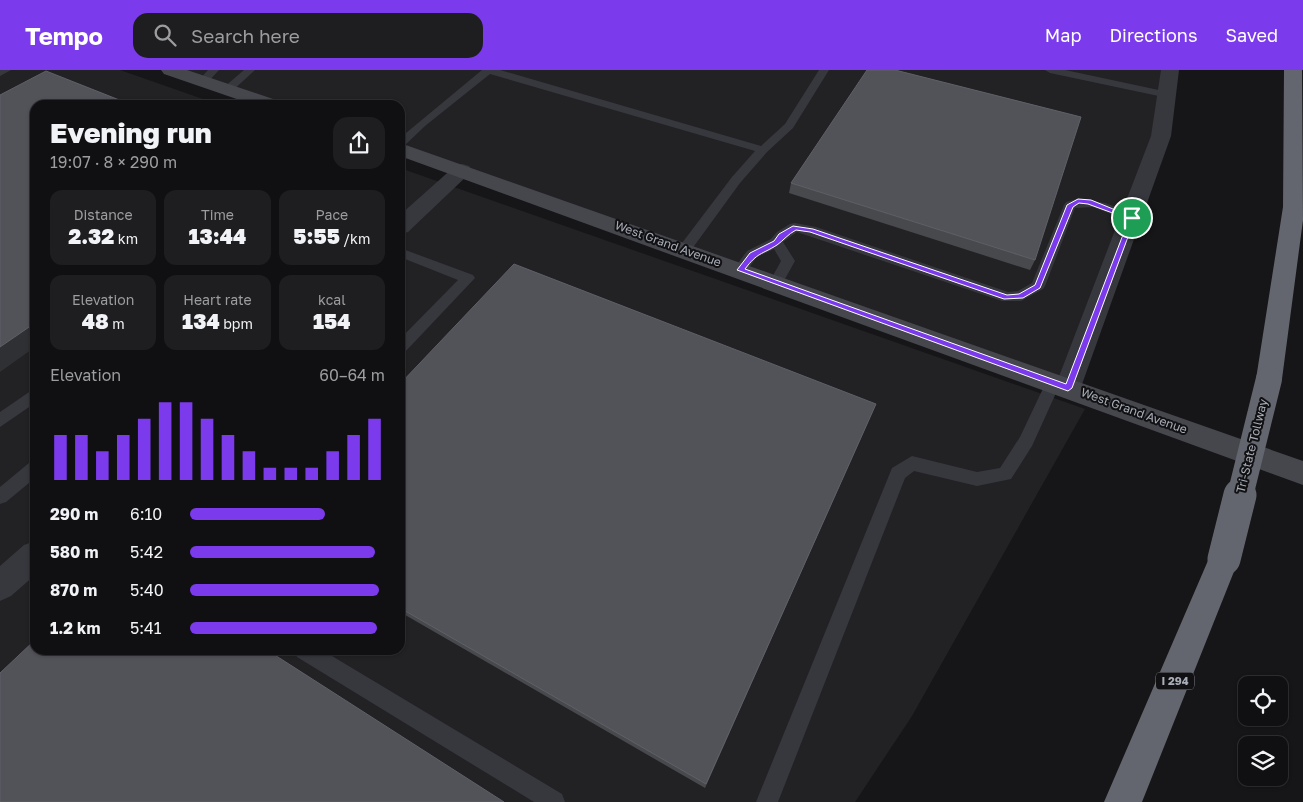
<!DOCTYPE html>
<html lang="en">
<head>
<meta charset="utf-8">
<style>
  body { margin:0; font-family:"Golos Text",sans-serif; background:#1e1e20; color:#f1f3f6; height:100vh; display:flex; flex-direction:column; font-size:19px; white-space:nowrap }
  * { box-sizing:border-box; margin:0 }
  p { font-size:16px; color:#9c9d9f }
  .icon { flex:none; width:28px; height:28px; fill:none; stroke:currentColor; stroke-width:2; stroke-linecap:round; stroke-linejoin:round }
  .map { position:relative; flex:1; overflow:hidden }
  .panel { position:absolute; left:30px; top:30px; width:375px; height:555px; display:flex; flex-direction:column; background:#101012; border-radius:15px; box-shadow:0 1px 4px #0004,0 0 0 1px #303032 }
  .panel>* { flex:none }
  .fabs { position:absolute; left:1238px; top:606px; display:grid; gap:10px }
  .fabs a { display:grid; place-items:center; width:50px; height:50px; border-radius:10px; background:#101012; box-shadow:0 1px 4px #0004,0 0 0 1px #303032; font-size:25px }
  .pin { position:absolute; display:grid; place-items:center; width:42px; height:42px; color:#fff; margin:-21px; border:2px solid #fff; border-radius:50%; box-shadow:0 1px 5px #0007 }
  .round { display:grid; place-items:center; flex:none; width:52px; height:52px; border-radius:15px; background:#1e1e20 }
  .head { display:flex; align-items:center; justify-content:space-between; height:85px; padding:0 20px }
  h1 { font-size:28px; font-weight:800; line-height:38px }
  .stats { display:grid; grid-template-columns:repeat(3,1fr); gap:8px; height:85px; padding:5px 20px }
  .stats div { display:grid; align-content:center; border-radius:12px; background:#1e1e20; text-align:center }
  .stats b { font-size:21px; font-weight:800 }
  .stats small { font-size:14px; font-weight:400 }
  .stats p { font-size:14px }
  .chart { height:140px; padding:10px 20px }
  .chart p { display:flex; justify-content:space-between }
  .chart svg { width:100%; height:90px; margin-top:5px; stroke:#7c3aed; stroke-width:6 }
  ul { padding:0 20px; list-style:none; font-size:16px }
  li { display:grid; grid-template-columns:80px 60px 1fr; align-items:center; height:38px }
  li i { height:12px; border-radius:6px; background:#7c3aed }
  header { display:flex; align-items:center; gap:30px; box-sizing:border-box; height:70px; padding:0 25px; background:#7c3aed; color:#fff }
  header strong { font-size:24px }
  nav { display:flex; gap:28px; margin-inline-start:auto; font-size:18px }
  .search { width:350px; height:45px; background:#1e1e20; display:flex; align-items:center; gap:12px; box-sizing:border-box; padding:0 18px; border-radius:15px; color:#9c9d9f; font-size:19px }
  .map>svg:first-child { display:block }
  .built { fill:#222225 }
  .lines { fill:none; stroke-linecap:round; stroke-linejoin:round }
  .service { fill:#37383d; fill-rule:evenodd }
  .minor { fill:#37383d; fill-rule:evenodd }
  .tertiary { fill:#37383d; fill-rule:evenodd }
  .secondary { fill:#45474d; fill-rule:evenodd }
  .motorway { fill:#63666e; fill-rule:evenodd }
  .motorway-bridge-far1 { stroke:#63666e; stroke-width:26 }
  .motorway-bridge { stroke:#63666e; stroke-width:33 }
  .wall { fill:#47494d }
  .shaded-wall { fill:#2f3033 }
  .building { fill:#525359; stroke:#5f6168 }
  .route { fill:#7c3aed; stroke:#fff; fill-rule:evenodd }
  .labels { text-anchor:middle; stroke-width:4; stroke-linejoin:round; paint-order:stroke }
  .shield { fill:#111113; stroke:#7b7e86; stroke-width:1 }
  .shield-label { font-size:11px; font-weight:bold; fill:#a8adb8 }
  .street-label { font-size:12px; fill:#a8adb8; stroke:#111113 }
</style>
</head>
<body>
<header>
<strong>Tempo</strong>
<div class="search"><svg class="icon" aria-label="search" viewBox="0 0 24 24"><circle cx="10" cy="10" r="6"/><path d="M15 15l6 6"/></svg>Search here</div>
<nav><a>Map</a><a>Directions</a><a>Saved</a></nav>
</header>
<div class="map">
<svg width="1303" height="732" viewBox="0 0 1303 732">
  <rect width="100%" height="100%" fill="#161618"/>
  <path class="built" d="M 0,0 L 120,0 L 220,35 L 35,35 L 35,580 L 400,580 L 400,98 L 1085,339 L 912,646 L 855,732 L 0,732 Z
    M 173,0 L 1170,0 L 1161,66 L 1068,317 L 400,81 L 400,35 L 271,35 Z"/>
  <g class="lines">
    <path class="service" d="M 0,0 L 11,0 L 0,6 Z
      M 208,0 L 219,0 L 207,13 L 199,13 L 198,11 Z
      M 244,0 L 255,0 L 231,22 L 223,22 L 223,18 Z
      M 482,0 L 500,0 L 761,76 L 785,54 L 819,0 L 829,0 L 793,58 L 767,82 L 740,113 L 689,183 L 679,183 L 677,180 L 679,177 L 732,107 L 755,81 L 490,4 L 425,56 L 404,76 L 400,77 L 400,68 Z
      M 1045,0 L 1065,0 L 1168,22 L 1173,25 L 1168,28 L 1050,3 Z
      M 1077,129 L 1105,133 L 1137,145 L 1138,148 L 1132,152 L 1093,137 L 1075,138 L 1045,216 L 1043,219 L 1021,231 L 1002,231 L 797,162 L 783,172 L 795,191 L 781,216 L 771,216 L 769,213 L 781,191 L 774,179 L 757,187 L 745,203 L 735,203 L 733,200 L 747,181 L 771,169 L 777,162 L 790,154 L 795,153 L 816,157 L 1008,222 L 1018,221 L 1032,213 L 1064,135 L 1066,132 Z
      M 400,178 L 473,205 L 475,208 L 405,282 L 400,284 L 400,269 L 458,210 L 400,187 Z
      M 1053,306 L 1058,308 L 1061,312 L 1032,376 L 1011,409 L 977,416 L 914,401 L 905,408 L 778,732 L 756,732 L 892,398 L 912,386 L 977,402 L 1000,398 L 1020,367 L 1048,308 Z
      M 35,318 L 35,333 L 0,357 L 0,342 Z
      M 35,391 L 35,408 L 6,432 L 0,434 L 0,417 L 29,393 Z
      M 294,580 L 322,580 L 562,724 L 565,732 L 534,732 L 297,587 Z"/>
    <path class="minor" d="M 462,94 L 469,96 L 472,100 L 469,104 L 408,162 L 400,164 L 400,145 L 455,96 Z
      M 35,471 L 35,505 L 11,526 L 0,531 L 0,496 L 24,475 Z"/>
    <path class="tertiary" d="M 1161,0 L 1179,0 L 1171,66 L 1081,317 L 1077,324 L 1068,327 L 1059,324 L 1055,317 L 1151,66 Z"/>
    <path class="secondary" d="M 161,0 L 187,0 L 279,31 L 281,35 L 254,35 L 164,4 Z
      M 400,73 L 1303,391 L 1303,415 L 400,86 Z"/>
    <path class="motorway" d="M 1284,0 L 1302,0 L 1303,150 L 1282,309 L 1278,316 L 1269,319 L 1260,316 L 1256,309 L 1283,137 Z
      M 1224,475 L 1235,479 L 1239,489 L 1142,732 L 1104,732 L 1213,479 Z"/>
    <path class="motorway-bridge-far1" d="M 1240,426 L 1269,309"/>
    <path class="motorway-bridge" d="M 1224,489 L 1240,425"/>
  </g>
  <path class="wall" d="M 791,113 L 1035,190 L 1030,200 L 789,123 Z
    M 400,314 L 876,334 L 705,718 L 400,542 Z"/>
  <path class="shaded-wall" d="M 35,253 L 35,277 L 0,302 L 0,277 Z"/>
  <path class="building" d="M 867,0 L 895,0 L 1081,47 L 1035,190 L 791,113 Z
    M 46,1 L 132,35 L 35,35 L 35,253 L 0,277 L 0,25 Z
    M 514,194 L 876,334 L 706,714 L 400,538 L 400,314 Z
    M 35,570 L 35,580 L 267,580 L 504,732 L 0,732 L 0,603 Z"/>
  <path class="route" d="M 1078,129 L 1091,130 L 1135,148 L 1072,318 L 1068,321 L 737,200 L 750,183 L 774,171 L 779,164 L 793,156 L 813,159 L 1007,225 L 1019,224 L 1035,215 L 1067,135 ZM 1079,133 L 1088,134 L 1129,149 L 1066,314 L 745,199 C 758,182 761,185 777,175 C 784,170 788,164 796,160 L 810,162 L 1004,229 L 1023,228 L 1040,218 L 1073,137 Z"/>
  <g class="labels">
    <rect class="shield" x="1156" y="602.5" width="38" height="17" rx="4"/>
    <g class="shield-label">
      <text x="1175" y="615">I 294</text>
    </g>
    <g class="street-label">
      <text transform="translate(668 174) rotate(20)" y="4">West Grand Avenue</text>
      <text transform="translate(1134 341) rotate(20)" y="4">West Grand Avenue</text>
      <text transform="translate(1252 376) rotate(-76)" y="4">Tri-State Tollway</text>
    </g>
  </g>
</svg>
<div class="fabs">
<a><svg class="icon" aria-label="locate" viewBox="0 0 24 24"><circle cx="12" cy="12" r="6"/><path d="M12 2v4M12 18v4M2 12h4M18 12h4"/></svg></a>
<a><svg class="icon" aria-label="layers" viewBox="0 0 24 24"><path d="M12 4l9 5-9 5-9-5zM3 14l9 5 9-5"/></svg></a>
</div>
<div class="pin" style="left:1132px;top:148px;background:#1e9e55"><svg class="icon" aria-label="arrive" viewBox="0 0 24 24"><path d="M6 21V4h12l-3 4 3 4H6"/></svg></div>
<section class="panel">
<div class="head"><div><h1>Evening run</h1><p>19:07 · 8 × 290 m</p></div><a class="round"><svg class="icon" aria-label="share" viewBox="0 0 24 24"><path d="M12 15V3M7 8l5-5 5 5M5 13v7h14v-7"/></svg></a></div>
<div class="stats">
<div><p>Distance</p><b>2.32<small> km</small></b></div>
<div><p>Time</p><b>13:44</b></div>
<div><p>Pace</p><b>5:55<small> /km</small></b></div>
</div>
<div class="stats">
<div><p>Elevation</p><b>48<small> m</small></b></div>
<div><p>Heart rate</p><b>134<small> bpm</small></b></div>
<div><p>kcal</p><b>154</b></div>
</div>
<div class="chart"><p><span>Elevation</span>60–64 m</p>
<svg viewBox="0 0 160 44" preserveAspectRatio="none"><path d="M5 44V22M15 44V22M25 44V30M35 44V22M45 44V14M55 44V6M65 44V6M75 44V14M85 44V22M95 44V30M105 44V38M115 44V38M125 44V38M135 44V30M145 44V22M155 44V14"/></svg>
</div>
<ul>
<li><b>290 m</b>6:10<i style="width:69%"></i></li>
<li><b>580 m</b>5:42<i style="width:95%"></i></li>
<li><b>870 m</b>5:40<i style="width:97%"></i></li>
<li><b>1.2 km</b>5:41<i style="width:96%"></i></li>
</ul>
</section>
</div>
</body>
</html>
